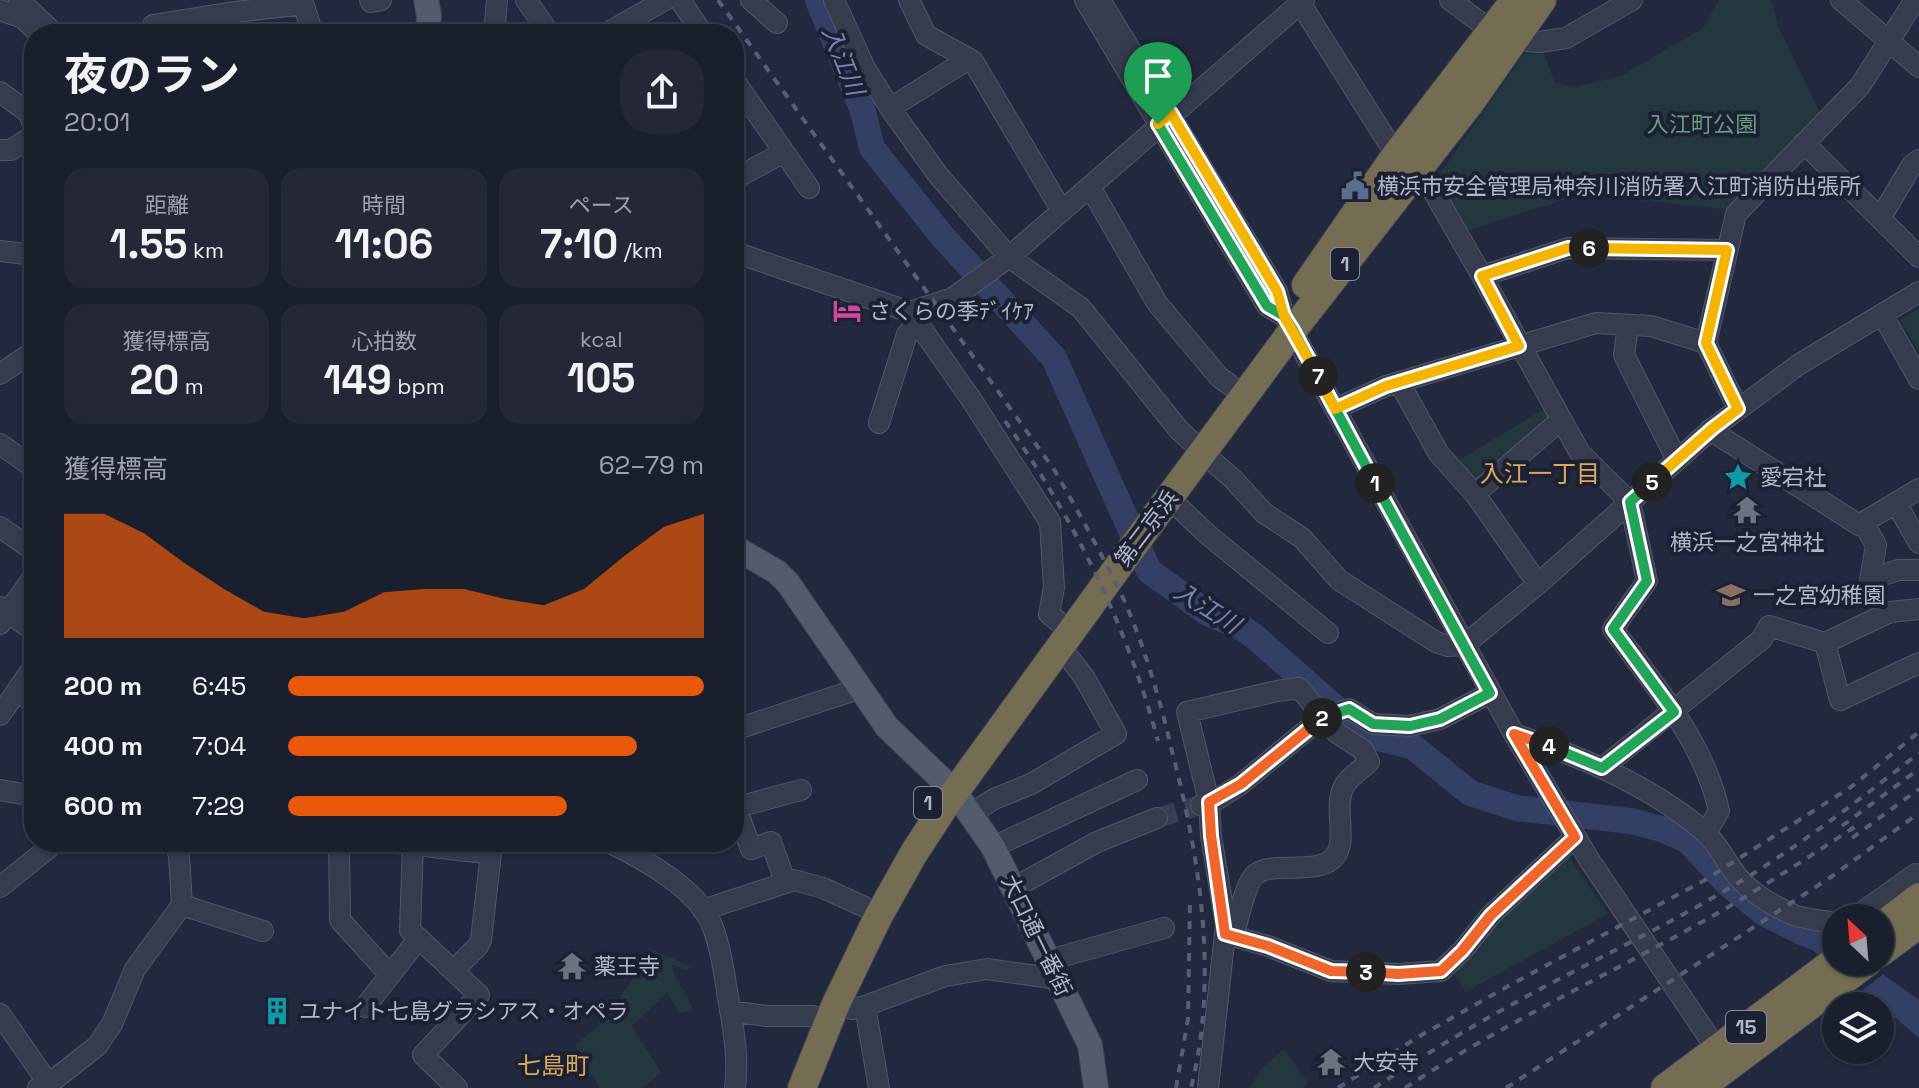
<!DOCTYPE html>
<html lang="ja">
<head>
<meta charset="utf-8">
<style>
  body { margin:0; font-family:"Space Grotesk","Noto Sans JP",sans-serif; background:#232736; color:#f1f3f6; height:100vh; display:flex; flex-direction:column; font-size:30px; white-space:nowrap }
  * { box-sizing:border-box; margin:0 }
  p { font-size:26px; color:#9fa2aa }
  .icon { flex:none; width:44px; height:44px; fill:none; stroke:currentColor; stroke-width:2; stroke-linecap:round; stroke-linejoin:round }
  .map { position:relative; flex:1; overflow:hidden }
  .details { position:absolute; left:24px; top:24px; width:720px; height:828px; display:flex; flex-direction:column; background:#1a1f2e; border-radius:32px; box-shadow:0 2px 6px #0004,0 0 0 2px #383d4a }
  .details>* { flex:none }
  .needle { width:52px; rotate:334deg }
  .controls { position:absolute; left:1822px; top:904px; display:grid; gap:16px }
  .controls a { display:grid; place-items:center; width:72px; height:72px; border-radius:50%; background:#1a1f2e; box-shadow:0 2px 6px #0004,0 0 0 2px #383d4a; font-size:40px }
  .pin { position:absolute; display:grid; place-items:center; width:68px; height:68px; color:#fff; margin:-82px -34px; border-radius:50% 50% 50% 0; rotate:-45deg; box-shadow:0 0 8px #0007 }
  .pin .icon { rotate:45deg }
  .km { position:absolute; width:40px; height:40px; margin:-20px; border-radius:50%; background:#222; color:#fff; font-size:22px; line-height:40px; text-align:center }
  .round { display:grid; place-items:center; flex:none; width:84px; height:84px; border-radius:32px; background:#232736 }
  .overview { display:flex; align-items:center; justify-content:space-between; height:136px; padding:0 40px }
  h1 { font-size:44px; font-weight:700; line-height:60px }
  .figures { display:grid; grid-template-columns:repeat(3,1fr); gap:12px; height:136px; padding:8px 40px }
  .figures div { display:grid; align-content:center; border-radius:20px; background:#232736; text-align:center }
  .figures b { font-size:40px; font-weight:700 }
  .figures small { font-size:22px; font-weight:400 }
  .figures p { font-size:22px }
  .chart { height:224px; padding:16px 40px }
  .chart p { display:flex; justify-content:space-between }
  .chart svg { width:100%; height:144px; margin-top:8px; fill:#ea580c; opacity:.7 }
  ul { padding:0 40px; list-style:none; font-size:26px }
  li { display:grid; grid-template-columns:128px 96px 1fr; align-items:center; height:60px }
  li i { height:20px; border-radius:10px; background:#ea580c }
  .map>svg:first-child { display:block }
  .green { fill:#24373f }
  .water { fill:#333f64 }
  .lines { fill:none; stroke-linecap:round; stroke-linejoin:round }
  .river { stroke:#333f64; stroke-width:26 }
  .minor-tunnel { stroke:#383e53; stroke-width:20; stroke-dasharray:20 10; stroke-linecap:butt }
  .minor-casing { stroke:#515769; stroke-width:22 }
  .major-casing { stroke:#3f4557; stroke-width:26 }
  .highway-casing { stroke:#3e4456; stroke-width:30 }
  .minor { stroke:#363c4e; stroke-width:20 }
  .major { stroke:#545b6e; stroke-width:24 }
  .highway { stroke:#756d53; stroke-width:28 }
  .rail { stroke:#585f75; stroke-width:4; stroke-dasharray:8 8; stroke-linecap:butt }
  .split-1-casing { stroke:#fff; stroke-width:16 }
  .split-2-casing { stroke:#fff; stroke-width:16 }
  .split-3-casing { stroke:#fff; stroke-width:16 }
  .split-4-casing { stroke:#fff; stroke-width:16 }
  .split-5-casing { stroke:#fff; stroke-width:16 }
  .split-6-casing { stroke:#fff; stroke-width:16 }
  .split-7-casing { stroke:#fff; stroke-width:16 }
  .split-8-casing { stroke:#fff; stroke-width:16 }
  .split-1 { stroke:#22a559; stroke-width:10 }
  .split-2 { stroke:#22a559; stroke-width:10 }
  .split-3 { stroke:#f0652b; stroke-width:10 }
  .split-4 { stroke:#f0652b; stroke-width:10 }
  .split-5 { stroke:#22a559; stroke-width:10 }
  .split-6 { stroke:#f5b400; stroke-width:10 }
  .split-7 { stroke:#f5b400; stroke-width:10 }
  .split-8 { stroke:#f5b400; stroke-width:10 }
  .labels { text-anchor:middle; stroke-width:8; stroke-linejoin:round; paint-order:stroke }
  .shield { fill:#1b2133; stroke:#858a9c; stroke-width:2 }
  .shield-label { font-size:20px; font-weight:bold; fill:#b2b7c9 }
  .park-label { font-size:22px; fill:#689c7d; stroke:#1b2133 }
  .poi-label { font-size:22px; fill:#b2b7c9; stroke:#1b2133; text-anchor:start }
  .street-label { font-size:22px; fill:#b2b7c9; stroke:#1b2133 }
  .water-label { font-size:24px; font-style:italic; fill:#7887b2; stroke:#1b2133 }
  .neighbourhood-label { font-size:24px; fill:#daa95c; stroke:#1b2133 }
</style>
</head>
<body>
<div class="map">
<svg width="1919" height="1088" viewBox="0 0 1919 1088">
  <rect width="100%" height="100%" fill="#22293e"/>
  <path class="green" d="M 1719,0 L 1772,0 L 1778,26 L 1821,115 L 1732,210 L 1582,194 L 1466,231 L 1437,178 L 1523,55 L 1543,51 L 1555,83 L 1574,87 L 1621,76 L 1703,28 Z
    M 1919,308 L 1919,352 L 1900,320 Z
    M 1546,408 L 1552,416 L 1476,488 L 1454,463 Z
    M 1566,852 L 1608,914 L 1465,992 L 1451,968 Z
    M 653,950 L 690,966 L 687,970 L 673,965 C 672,983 691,993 692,1011 L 680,1013 L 667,993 L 632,1026 L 661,1072 L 643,1088 L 599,1088 L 593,1076 L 590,1076 L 575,1045 L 604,1021 Z
    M 1284,1049 L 1308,1083 L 1303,1088 L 1249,1088 L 1262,1068 Z"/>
  <path class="water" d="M 1883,974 L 1919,1000 L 1919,1038 L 1863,990 Z"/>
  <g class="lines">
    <path class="river" d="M 818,0 L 862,108 L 872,148 L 943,237 L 1054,358 L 1149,571 L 1209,614 L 1239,626 L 1255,637 L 1366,735 L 1412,746 L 1470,793 L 1516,808 L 1631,821 L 1662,829 L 1688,841 L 1728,884 L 1764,913 L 1804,933 L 1818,938 L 1836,952"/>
    <path class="minor-tunnel" d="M 1157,818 L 1201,805"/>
    <defs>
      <path id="minor" d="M 19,0 L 55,34
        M 302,0 L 313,34
        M 370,0 L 371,2 L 381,0
        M 526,0 L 550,34
        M 680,0 L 703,34
        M 751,0 L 777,23
        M 834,0 L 865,68 L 890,108 L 938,175 L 1009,257 L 1081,308 L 1179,430 L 1190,440
        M 909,0 L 926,35 L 973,61 L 1062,211
        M 1085,0 L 1267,306 L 1284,316
        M 1100,0 L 1277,291 L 1284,316 L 1514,734 L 1590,861 L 1724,1060
        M 1450,0 L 1493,32
        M 1841,0 L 1919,67
        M 1300,3 L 1396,155
        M 0,10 L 23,18 L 33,28
        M 153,25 L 227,13 L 303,4
        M 494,34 L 497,0
        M 605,34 L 665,0
        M 1514,40 L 1539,42 L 1566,38 L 1632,0
        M 734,80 L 809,188
        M 0,92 L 29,113 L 34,128
        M 890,108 L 969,59
        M 1804,143 L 1919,257
        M 0,150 L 11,150 L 34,135
        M 1418,170 L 1433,191 L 1482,276 L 1580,453 L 1630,502 L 1647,581 L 1613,629 C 1654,685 1704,741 1719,811 L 1706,833
        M 734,179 L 783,153
        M 1090,187 L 1157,303 L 1219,377 L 1230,385
        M 1881,217 L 1912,165 L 1919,160
        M 0,251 L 34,255
        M 734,252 L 910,312 L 953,298 L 1009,257 L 1304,0
        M 1482,276 L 1568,248 L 1727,250
        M 910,312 L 971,399 L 1050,522 L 1054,588 L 1049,614 L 1059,622
        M 1882,314 L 1919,379
        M 1628,325 L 1624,355 L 1677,460
        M 0,374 L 34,351
        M 1399,382 L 1439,454 L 1475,494 L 1538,584
        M 1335,409 L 1386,386 L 1596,323 L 1651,326 L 1706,343
        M 1738,409 L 1706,343 L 1736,214 L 1860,86 L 1915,0
        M 879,423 L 907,334 L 917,322
        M 1710,430 L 1859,525 L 1919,489
        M 0,444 L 34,468
        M 1203,453 L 1233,479 L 1264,513 L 1302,538 L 1339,580 L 1436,642 L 1448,646 L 1464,645 L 1538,584 L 1713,428 L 1798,365 L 1919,292
        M 1475,494 L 1561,420
        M 1169,498 L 1207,534 L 1328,633
        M 1896,503 L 1919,543
        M 1863,522 L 1876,545 L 1870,580 L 1898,570 L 1919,570
        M 0,527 L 34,551
        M 0,607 L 34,631
        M 0,624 L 34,576
        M 1825,643 L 1840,700 L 1919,663
        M 17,691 L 34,703
        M 0,715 L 34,666
        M 734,730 L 861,688
        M 1514,734 C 1581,757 1645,783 1700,828 C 1717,841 1725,861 1738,877 C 1751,893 1775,907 1794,915 C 1807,920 1822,920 1836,923
        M 1602,768 L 1762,639 L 1769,626 L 1825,643 L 1890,612 L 1919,609
        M 0,790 L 34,796
        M 1201,805 L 1216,800 L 1241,784 L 1324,716 L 1349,709 L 1373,724 L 1410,726 L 1440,719 L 1490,693
        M 736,807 L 751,849 L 771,842 L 785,881
        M 734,808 L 801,790
        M 972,813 L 994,799 L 1031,784 L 1116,734 L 1084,677 L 1060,646
        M 339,842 L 340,920 L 390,975
        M 383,842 C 419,844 455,851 491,853 L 481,940 L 478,946 L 454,970
        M 608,842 C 642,858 698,889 712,925 C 721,948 724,973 728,997 C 733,1028 739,1056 735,1088
        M 413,844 L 410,930 L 479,995 L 423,1055 L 457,1088
        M 993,847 L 1137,780
        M 0,887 L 56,842
        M 1015,887 L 1097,842 L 1157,818
        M 182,905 L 263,931
        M 703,910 L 794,880 L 823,888 L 865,907
        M 1854,918 L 1916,874 L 1919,878
        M 1225,934 L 1268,946 L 1331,971 L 1398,974 L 1441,971 L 1462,951 L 1491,915 L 1575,837
        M 1049,960 L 1164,928
        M 835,1006 L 852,1009 L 865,1006 L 945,976 L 987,969 L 1059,979
        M 865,1006 L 879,1088
        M 365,1007 L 419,938
        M 730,1011 L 766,1016 L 813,1016
        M 0,1014 L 48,1083
        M 38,1088 L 55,1079 L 97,1046 L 112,1024 L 135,969 L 182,905 L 179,856 L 175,842
        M 1208,1088 L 1226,925 L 1211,836 L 1209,802 L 1187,712 L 1277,691 L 1299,688 L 1337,733 L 1363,750 L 1369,762 C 1362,769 1352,775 1346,783 C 1331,805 1349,838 1335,856 C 1318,878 1268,858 1253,877 C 1244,888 1238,922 1233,936"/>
      <path id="major" d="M 426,0 L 429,15 L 428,34
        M 734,547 L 777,572 L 788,583 L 887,727 L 955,792 L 993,847 L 1090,1045 L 1096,1088"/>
      <path id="highway" d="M 1306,285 L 1396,155 L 1515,0
        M 1880,927 L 1919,897
        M 1880,953 L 1919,924
        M 802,1088 L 835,1006 L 878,917 L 914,853 L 944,807 L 1123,560 L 1293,330 L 1470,103 L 1542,0
        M 1665,1088 L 1836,960
        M 1700,1088 L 1868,962"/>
    </defs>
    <use href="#minor" class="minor-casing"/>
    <use href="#major" class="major-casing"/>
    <use href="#highway" class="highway-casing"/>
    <use href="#minor" class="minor"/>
    <use href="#major" class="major"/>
    <use href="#highway" class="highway"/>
    <path class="rail" d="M 718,0 L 1055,471 C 1079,513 1103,556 1124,600 C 1145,648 1160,700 1172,751 C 1200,859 1219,977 1191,1088
      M 1005,421 C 1073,516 1128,628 1158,741
      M 1842,826 L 1919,769
      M 1852,838 L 1919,789
      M 1176,1088 L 1188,1019 L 1190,901
      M 1338,1088 L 1418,1037 L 1510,985 L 1705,880 L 1851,787 L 1919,732
      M 1374,1088 C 1421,1057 1470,1027 1520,1000 C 1595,959 1673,923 1746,878 C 1806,841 1863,797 1919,753
      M 1405,1088 C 1502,1024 1608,975 1709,918 C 1760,889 1809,857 1859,824
      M 1506,1088 L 1831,877 L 1919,813"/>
  </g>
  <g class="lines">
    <defs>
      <path id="split-1" d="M 1158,124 L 1267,306 L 1284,316 L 1293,330 L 1375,483"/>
      <path id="split-2" d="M 1322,718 L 1349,709 L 1373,724 L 1410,726 L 1440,719 L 1490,693 L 1375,483"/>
      <path id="split-3" d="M 1322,718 L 1241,784 L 1209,802 L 1211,836 L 1225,934 L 1268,946 L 1331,971 L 1366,972"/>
      <path id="split-4" d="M 1366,972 L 1398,974 L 1441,971 L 1462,951 L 1491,915 L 1575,837 L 1514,734 L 1549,746"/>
      <path id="split-5" d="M 1549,746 L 1602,768 L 1674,712 L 1613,629 L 1647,581 L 1630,502 L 1652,482"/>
      <path id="split-6" d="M 1589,248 L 1727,250 L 1706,343 L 1738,409 L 1713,428 L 1652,482"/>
      <path id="split-7" d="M 1318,376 L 1335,409 L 1386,386 L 1519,346 L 1482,276 L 1568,248 L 1589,248"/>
      <path id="split-8" d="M 1158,124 L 1171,113 L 1277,291 L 1284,316 L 1318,376"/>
    </defs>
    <use href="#split-1" class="split-1-casing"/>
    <use href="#split-2" class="split-2-casing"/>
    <use href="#split-3" class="split-3-casing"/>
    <use href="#split-4" class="split-4-casing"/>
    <use href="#split-5" class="split-5-casing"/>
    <use href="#split-6" class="split-6-casing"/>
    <use href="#split-7" class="split-7-casing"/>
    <use href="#split-8" class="split-8-casing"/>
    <use href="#split-1" class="split-1"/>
    <use href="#split-2" class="split-2"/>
    <use href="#split-3" class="split-3"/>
    <use href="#split-4" class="split-4"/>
    <use href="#split-5" class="split-5"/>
    <use href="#split-6" class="split-6"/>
    <use href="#split-7" class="split-7"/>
    <use href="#split-8" class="split-8"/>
  </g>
  <defs>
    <symbol id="civic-bare" viewBox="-9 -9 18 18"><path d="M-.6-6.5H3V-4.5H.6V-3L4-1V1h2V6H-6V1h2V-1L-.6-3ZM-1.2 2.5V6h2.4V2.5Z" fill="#5c6f8a" stroke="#1b2133" stroke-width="2.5" paint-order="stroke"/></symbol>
    <symbol id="hotel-bare" viewBox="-9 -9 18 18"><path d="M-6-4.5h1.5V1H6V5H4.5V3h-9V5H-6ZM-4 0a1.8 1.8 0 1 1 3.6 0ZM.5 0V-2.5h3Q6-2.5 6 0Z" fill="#d1479c" stroke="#1b2133" stroke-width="2.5" paint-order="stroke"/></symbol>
    <symbol id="sight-bare" viewBox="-9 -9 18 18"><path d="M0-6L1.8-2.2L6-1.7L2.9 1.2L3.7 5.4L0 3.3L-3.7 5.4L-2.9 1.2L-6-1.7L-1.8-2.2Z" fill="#0f9aa8" stroke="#1b2133" stroke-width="2.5" paint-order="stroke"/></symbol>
    <symbol id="temple-bare" viewBox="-9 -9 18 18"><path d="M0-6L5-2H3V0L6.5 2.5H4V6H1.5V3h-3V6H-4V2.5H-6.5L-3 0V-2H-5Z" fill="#6b7280" stroke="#1b2133" stroke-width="2.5" paint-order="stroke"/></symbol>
    <symbol id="school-bare" viewBox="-9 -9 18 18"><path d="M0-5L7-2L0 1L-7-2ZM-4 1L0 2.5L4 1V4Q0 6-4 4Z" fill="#8d6e63" stroke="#1b2133" stroke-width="2.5" paint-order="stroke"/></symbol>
    <symbol id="building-bare" viewBox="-9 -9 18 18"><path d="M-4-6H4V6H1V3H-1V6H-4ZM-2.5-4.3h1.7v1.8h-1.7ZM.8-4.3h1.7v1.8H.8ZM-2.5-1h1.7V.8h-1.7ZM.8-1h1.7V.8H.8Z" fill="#0f9aa8" stroke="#1b2133" stroke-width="2.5" paint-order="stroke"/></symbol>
  </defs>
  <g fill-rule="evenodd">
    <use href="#civic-bare" x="1335" y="166" width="40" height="40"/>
    <use href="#hotel-bare" x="827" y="291" width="40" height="40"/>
    <use href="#sight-bare" x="1718" y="457" width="40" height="40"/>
    <use href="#temple-bare" x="1727" y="490" width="40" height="40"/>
    <use href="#school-bare" x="1711" y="575" width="40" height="40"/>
    <use href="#temple-bare" x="552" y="946" width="40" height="40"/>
    <use href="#building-bare" x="257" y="991" width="40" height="40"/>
    <use href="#temple-bare" x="1311" y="1042" width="40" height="40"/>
  </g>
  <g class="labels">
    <g class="shield">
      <rect x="1331" y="248" width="28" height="32" rx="6"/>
      <rect x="914" y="787" width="28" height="32" rx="6"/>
      <rect x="1726" y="1011" width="40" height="32" rx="6"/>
    </g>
    <g class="shield-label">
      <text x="1345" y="271">1</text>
      <text x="928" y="810">1</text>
      <text x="1746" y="1034">15</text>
    </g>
    <g class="park-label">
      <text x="1702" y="132">入江町公園</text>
    </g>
    <g class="poi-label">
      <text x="1377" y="194">横浜市安全管理局神奈川消防署入江町消防出張所</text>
      <text x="869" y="319">さくらの季ﾃﾞｲｹｱ</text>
      <text x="1760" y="485">愛宕社</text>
      <text x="1747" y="550" text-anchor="middle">横浜一之宮神社</text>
      <text x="1753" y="603">一之宮幼稚園</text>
      <text x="594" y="974">薬王寺</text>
      <text x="299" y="1019">ユナイト七島グラシアス・オペラ</text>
      <text x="1353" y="1070">大安寺</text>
    </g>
    <g class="street-label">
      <text transform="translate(1146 528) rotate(-53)" y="8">第二京浜</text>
      <text transform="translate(1037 935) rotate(64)" y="8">大口通一番街</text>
    </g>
    <g class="water-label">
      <text transform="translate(843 61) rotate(68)" y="8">入江川</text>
      <text transform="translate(1207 608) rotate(32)" y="8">入江川</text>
    </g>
    <g class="neighbourhood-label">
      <text x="1540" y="482">入江一丁目</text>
      <text x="553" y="1074">七島町</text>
    </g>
  </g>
</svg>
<div class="controls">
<a><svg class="needle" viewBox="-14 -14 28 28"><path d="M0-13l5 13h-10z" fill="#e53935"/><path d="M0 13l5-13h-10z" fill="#9fa2aa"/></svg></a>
<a><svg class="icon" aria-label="layers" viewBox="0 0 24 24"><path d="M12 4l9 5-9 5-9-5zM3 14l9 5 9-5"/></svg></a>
</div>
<div class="pin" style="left:1158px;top:124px;background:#1e9e55"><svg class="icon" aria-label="arrive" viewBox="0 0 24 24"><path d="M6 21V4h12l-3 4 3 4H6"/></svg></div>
<b class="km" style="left:1375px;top:483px">1</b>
<b class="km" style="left:1322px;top:718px">2</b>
<b class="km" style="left:1366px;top:972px">3</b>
<b class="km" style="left:1549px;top:746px">4</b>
<b class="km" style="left:1652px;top:482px">5</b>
<b class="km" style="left:1589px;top:248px">6</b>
<b class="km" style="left:1318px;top:376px">7</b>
<section class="details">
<div class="overview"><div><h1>夜のラン</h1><p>20:01</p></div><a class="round"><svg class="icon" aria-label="share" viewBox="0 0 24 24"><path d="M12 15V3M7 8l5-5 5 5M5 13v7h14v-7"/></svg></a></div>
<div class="figures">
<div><p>距離</p><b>1.55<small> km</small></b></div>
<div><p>時間</p><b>11:06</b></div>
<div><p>ペース</p><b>7:10<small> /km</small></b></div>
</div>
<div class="figures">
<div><p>獲得標高</p><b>20<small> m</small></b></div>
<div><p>心拍数</p><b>149<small> bpm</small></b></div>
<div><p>kcal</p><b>105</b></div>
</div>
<div class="chart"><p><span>獲得標高</span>62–79 m</p>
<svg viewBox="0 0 160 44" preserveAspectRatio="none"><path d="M0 44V6L10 6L20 12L30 21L40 29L50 36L60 38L70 36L80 30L90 29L100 29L110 32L120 34L130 29L140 19L150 10L160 6V44z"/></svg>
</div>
<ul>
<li><b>200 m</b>6:45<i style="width:100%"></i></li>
<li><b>400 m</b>7:04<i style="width:84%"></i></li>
<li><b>600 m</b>7:29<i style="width:67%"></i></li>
</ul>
</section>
</div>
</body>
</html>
